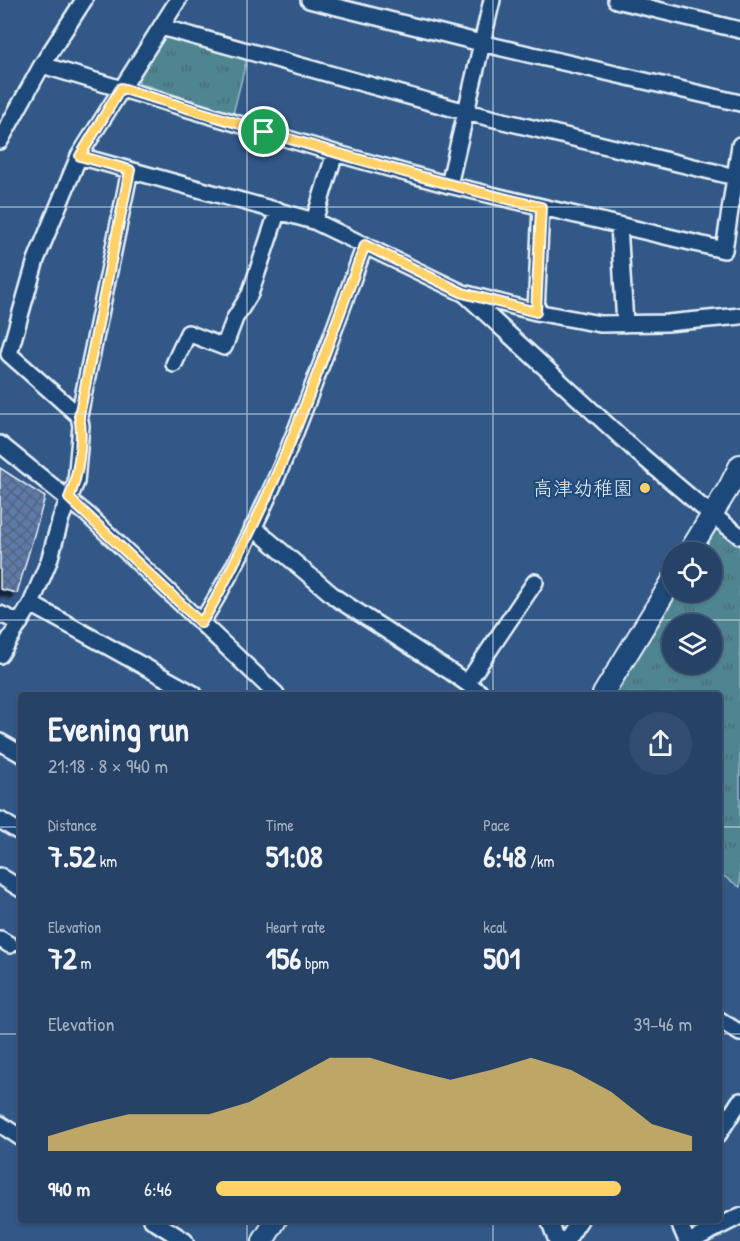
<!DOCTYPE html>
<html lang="en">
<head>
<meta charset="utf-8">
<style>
  body { margin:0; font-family:"Patrick Hand","Klee One",sans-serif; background:#324d6f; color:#f1f3f6; height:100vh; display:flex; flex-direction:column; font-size:22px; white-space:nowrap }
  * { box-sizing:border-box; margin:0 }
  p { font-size:20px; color:#a4b0bf }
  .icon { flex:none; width:33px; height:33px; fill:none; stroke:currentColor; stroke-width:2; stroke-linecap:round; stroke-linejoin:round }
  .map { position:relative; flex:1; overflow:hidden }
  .details { position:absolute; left:18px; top:692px; width:704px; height:531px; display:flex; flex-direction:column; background:#264266; border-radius:6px; box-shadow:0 2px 4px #0004,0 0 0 2px #425b7a }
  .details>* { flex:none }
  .tools { position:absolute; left:662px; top:542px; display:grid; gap:12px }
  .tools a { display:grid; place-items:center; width:60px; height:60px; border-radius:50%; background:#264266; box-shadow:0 2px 4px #0004,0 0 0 2px #425b7a; font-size:30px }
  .pin { position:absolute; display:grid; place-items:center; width:51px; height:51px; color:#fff; margin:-26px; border:3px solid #fff; border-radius:50%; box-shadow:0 2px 6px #0007 }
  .round { display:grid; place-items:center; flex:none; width:63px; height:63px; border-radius:32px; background:#324d6f }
  .overview { display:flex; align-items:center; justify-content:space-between; height:102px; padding:0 30px }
  h1 { font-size:33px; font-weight:800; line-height:45px }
  .figures { display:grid; grid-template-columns:repeat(3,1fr); gap:9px; height:102px; padding:6px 30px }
  .figures div { display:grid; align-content:center }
  .figures b { font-size:30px; font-weight:800 }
  .figures small { font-size:16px; font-weight:400 }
  .figures p { font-size:16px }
  .chart { height:168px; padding:12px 30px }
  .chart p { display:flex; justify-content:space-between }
  .chart svg { width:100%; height:108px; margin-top:6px; fill:#ffd166; opacity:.7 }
  ul { padding:0 30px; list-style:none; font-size:20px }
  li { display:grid; grid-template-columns:96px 72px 1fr; align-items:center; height:45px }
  li i { height:15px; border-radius:8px; background:#ffd166 }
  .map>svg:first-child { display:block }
  .park { fill:url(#park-tufts); stroke:#9cbac4; stroke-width:1.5; fill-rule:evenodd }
  .building { fill:url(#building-cross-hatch); stroke:#e8f1f8; stroke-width:1.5; filter:url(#shadow) }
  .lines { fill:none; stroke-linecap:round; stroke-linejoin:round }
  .minor-casing { stroke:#e8f1f8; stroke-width:20 }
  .major-casing { stroke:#e8f1f8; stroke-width:24 }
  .minor { stroke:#1f4a7a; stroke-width:15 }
  .major { stroke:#1f4a7a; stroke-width:20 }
  .route-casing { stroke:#fff; stroke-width:12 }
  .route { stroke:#ffd166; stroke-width:8 }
  .grid { fill:none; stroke:#e8f1f8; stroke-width:1.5; stroke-opacity:0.55 }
  .poi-dot { fill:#ffd166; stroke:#1f4a7a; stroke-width:2 }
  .labels { text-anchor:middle; stroke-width:4.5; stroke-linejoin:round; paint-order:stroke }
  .poi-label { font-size:20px; fill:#e8f1f8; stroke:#1f4a7a; text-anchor:end }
</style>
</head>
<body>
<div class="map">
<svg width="740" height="1241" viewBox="0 0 740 1241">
  <defs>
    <pattern id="park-tufts" width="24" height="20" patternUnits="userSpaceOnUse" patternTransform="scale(1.5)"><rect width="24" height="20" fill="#4f8491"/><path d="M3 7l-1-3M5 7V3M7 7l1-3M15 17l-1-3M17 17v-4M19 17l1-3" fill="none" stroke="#4b6c75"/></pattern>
    <pattern id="building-cross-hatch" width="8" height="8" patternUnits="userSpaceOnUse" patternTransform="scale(1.5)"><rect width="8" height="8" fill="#5d7aa8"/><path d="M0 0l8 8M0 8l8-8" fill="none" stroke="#53647e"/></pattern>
    <filter id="shadow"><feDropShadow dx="-5.5" dy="5.5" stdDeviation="1.5" flood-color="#0009"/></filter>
  </defs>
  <rect width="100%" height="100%" fill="#325888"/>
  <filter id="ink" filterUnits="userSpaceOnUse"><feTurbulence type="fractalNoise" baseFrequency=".0167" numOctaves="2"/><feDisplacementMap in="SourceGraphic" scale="12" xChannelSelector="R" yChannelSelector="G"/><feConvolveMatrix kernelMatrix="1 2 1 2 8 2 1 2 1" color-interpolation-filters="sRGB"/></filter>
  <g filter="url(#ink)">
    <path class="park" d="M 163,35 L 247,58 L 233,114 L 133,81 Z
      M 719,525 L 740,542 L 740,887 L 719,873 L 718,694 L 615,694 L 678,591 L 711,591 L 711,552 L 702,552 ZM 672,624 L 711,624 L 711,663 L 672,663 Z"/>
    <path class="building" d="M 0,468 L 45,497 L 17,593 L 0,589 Z"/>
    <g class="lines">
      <defs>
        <path id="minor" d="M 309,0 L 481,43 L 740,103
          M 616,0 L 740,30
          M 161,27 L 466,112 L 735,177
          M 42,65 L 335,153 L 449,185 L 724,250 L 740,145
          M 0,141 L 42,65 L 84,0
          M 79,156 L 314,221 L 463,293 L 536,312 L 600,324 L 667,323 L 740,316
          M 449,185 L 492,0
          M 314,221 L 335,153
          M 619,225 L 625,324
          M 466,295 L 637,452 L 702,507 L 740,536
          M 536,312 L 541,207
          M 174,364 L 188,333 L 224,347 L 235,318 L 250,294 L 278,210
          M 79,416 L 9,354 L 36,260 L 79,156 L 178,0
          M 0,444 L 88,515 L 276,694
          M 253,527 L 336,598 L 451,672 L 482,694
          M 31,604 L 194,694
          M 0,614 L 20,623
          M 201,623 C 274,508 318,372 365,245
          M 0,655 L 31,604 L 49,561 L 61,518 L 76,482 L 81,426 L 79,416 L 130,170
          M 467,683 L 535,582
          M 0,742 L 21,754
          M 0,820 L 21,833
          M 0,876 L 21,889
          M 0,939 L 10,945
          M 718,1019 L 740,1033
          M 0,1124 L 21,1138
          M 718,1135 L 740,1101
          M 152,1220 L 185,1241
          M 549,1220 L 557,1241
          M 678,1220 L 687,1241
          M 566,1241 L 580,1220
          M 691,1241 L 740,1216"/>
        <path id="major" d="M 689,552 L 729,487 L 740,465
          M 603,694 L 672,581
          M 263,1241 L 276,1220"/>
      </defs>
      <use href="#minor" class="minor-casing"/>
      <use href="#major" class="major-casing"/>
      <use href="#minor" class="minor"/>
      <use href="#major" class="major"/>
    </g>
  </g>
  <g class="lines" filter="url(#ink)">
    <defs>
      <path id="route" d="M 121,88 C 260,130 399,174 541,207 L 536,312 L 463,293 L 365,245 C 325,352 288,462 234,563 C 224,583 214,604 201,623 L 69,498 C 78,477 84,439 79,416 L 130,170 L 80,156 Z"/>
    </defs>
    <use href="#route" class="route-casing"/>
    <use href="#route" class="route"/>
  </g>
  <path class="grid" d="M 247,0 L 247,694M 493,0 L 493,694M 0,207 L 740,207M 0,414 L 740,414M 0,620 L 740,620M 0,827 L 21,827M 718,827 L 740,827M 0,1034 L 21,1034M 718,1034 L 740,1034M 247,1220 L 247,1241M 493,1220 L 493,1241"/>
  <circle class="poi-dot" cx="645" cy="488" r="6"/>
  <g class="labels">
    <g class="poi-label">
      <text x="633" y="495">高津幼稚園</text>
    </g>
  </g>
</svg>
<div class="tools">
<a><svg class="icon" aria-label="locate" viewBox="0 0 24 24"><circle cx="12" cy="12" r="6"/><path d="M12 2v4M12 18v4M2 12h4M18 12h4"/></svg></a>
<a><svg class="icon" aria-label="layers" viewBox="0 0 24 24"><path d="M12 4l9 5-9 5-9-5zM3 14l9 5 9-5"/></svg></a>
</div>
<div class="pin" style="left:264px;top:132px;background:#1e9e55"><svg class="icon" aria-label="arrive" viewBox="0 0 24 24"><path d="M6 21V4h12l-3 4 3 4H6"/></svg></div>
<section class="details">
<div class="overview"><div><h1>Evening run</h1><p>21:18 · 8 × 940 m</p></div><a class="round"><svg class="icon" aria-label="share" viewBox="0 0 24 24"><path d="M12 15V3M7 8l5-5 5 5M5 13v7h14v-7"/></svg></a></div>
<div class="figures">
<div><p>Distance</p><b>7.52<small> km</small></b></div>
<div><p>Time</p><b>51:08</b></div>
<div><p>Pace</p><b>6:48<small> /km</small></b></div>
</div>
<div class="figures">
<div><p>Elevation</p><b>72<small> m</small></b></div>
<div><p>Heart rate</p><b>156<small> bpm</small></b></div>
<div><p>kcal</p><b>501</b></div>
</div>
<div class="chart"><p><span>Elevation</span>39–46 m</p>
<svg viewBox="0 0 160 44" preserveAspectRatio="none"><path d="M0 44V38L10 33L20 29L30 29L40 29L50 24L60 15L70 6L80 6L90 11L100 15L110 11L120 6L130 11L140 20L150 33L160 38V44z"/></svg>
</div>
<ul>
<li><b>940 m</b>6:46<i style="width:85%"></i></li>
</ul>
</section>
</div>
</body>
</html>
